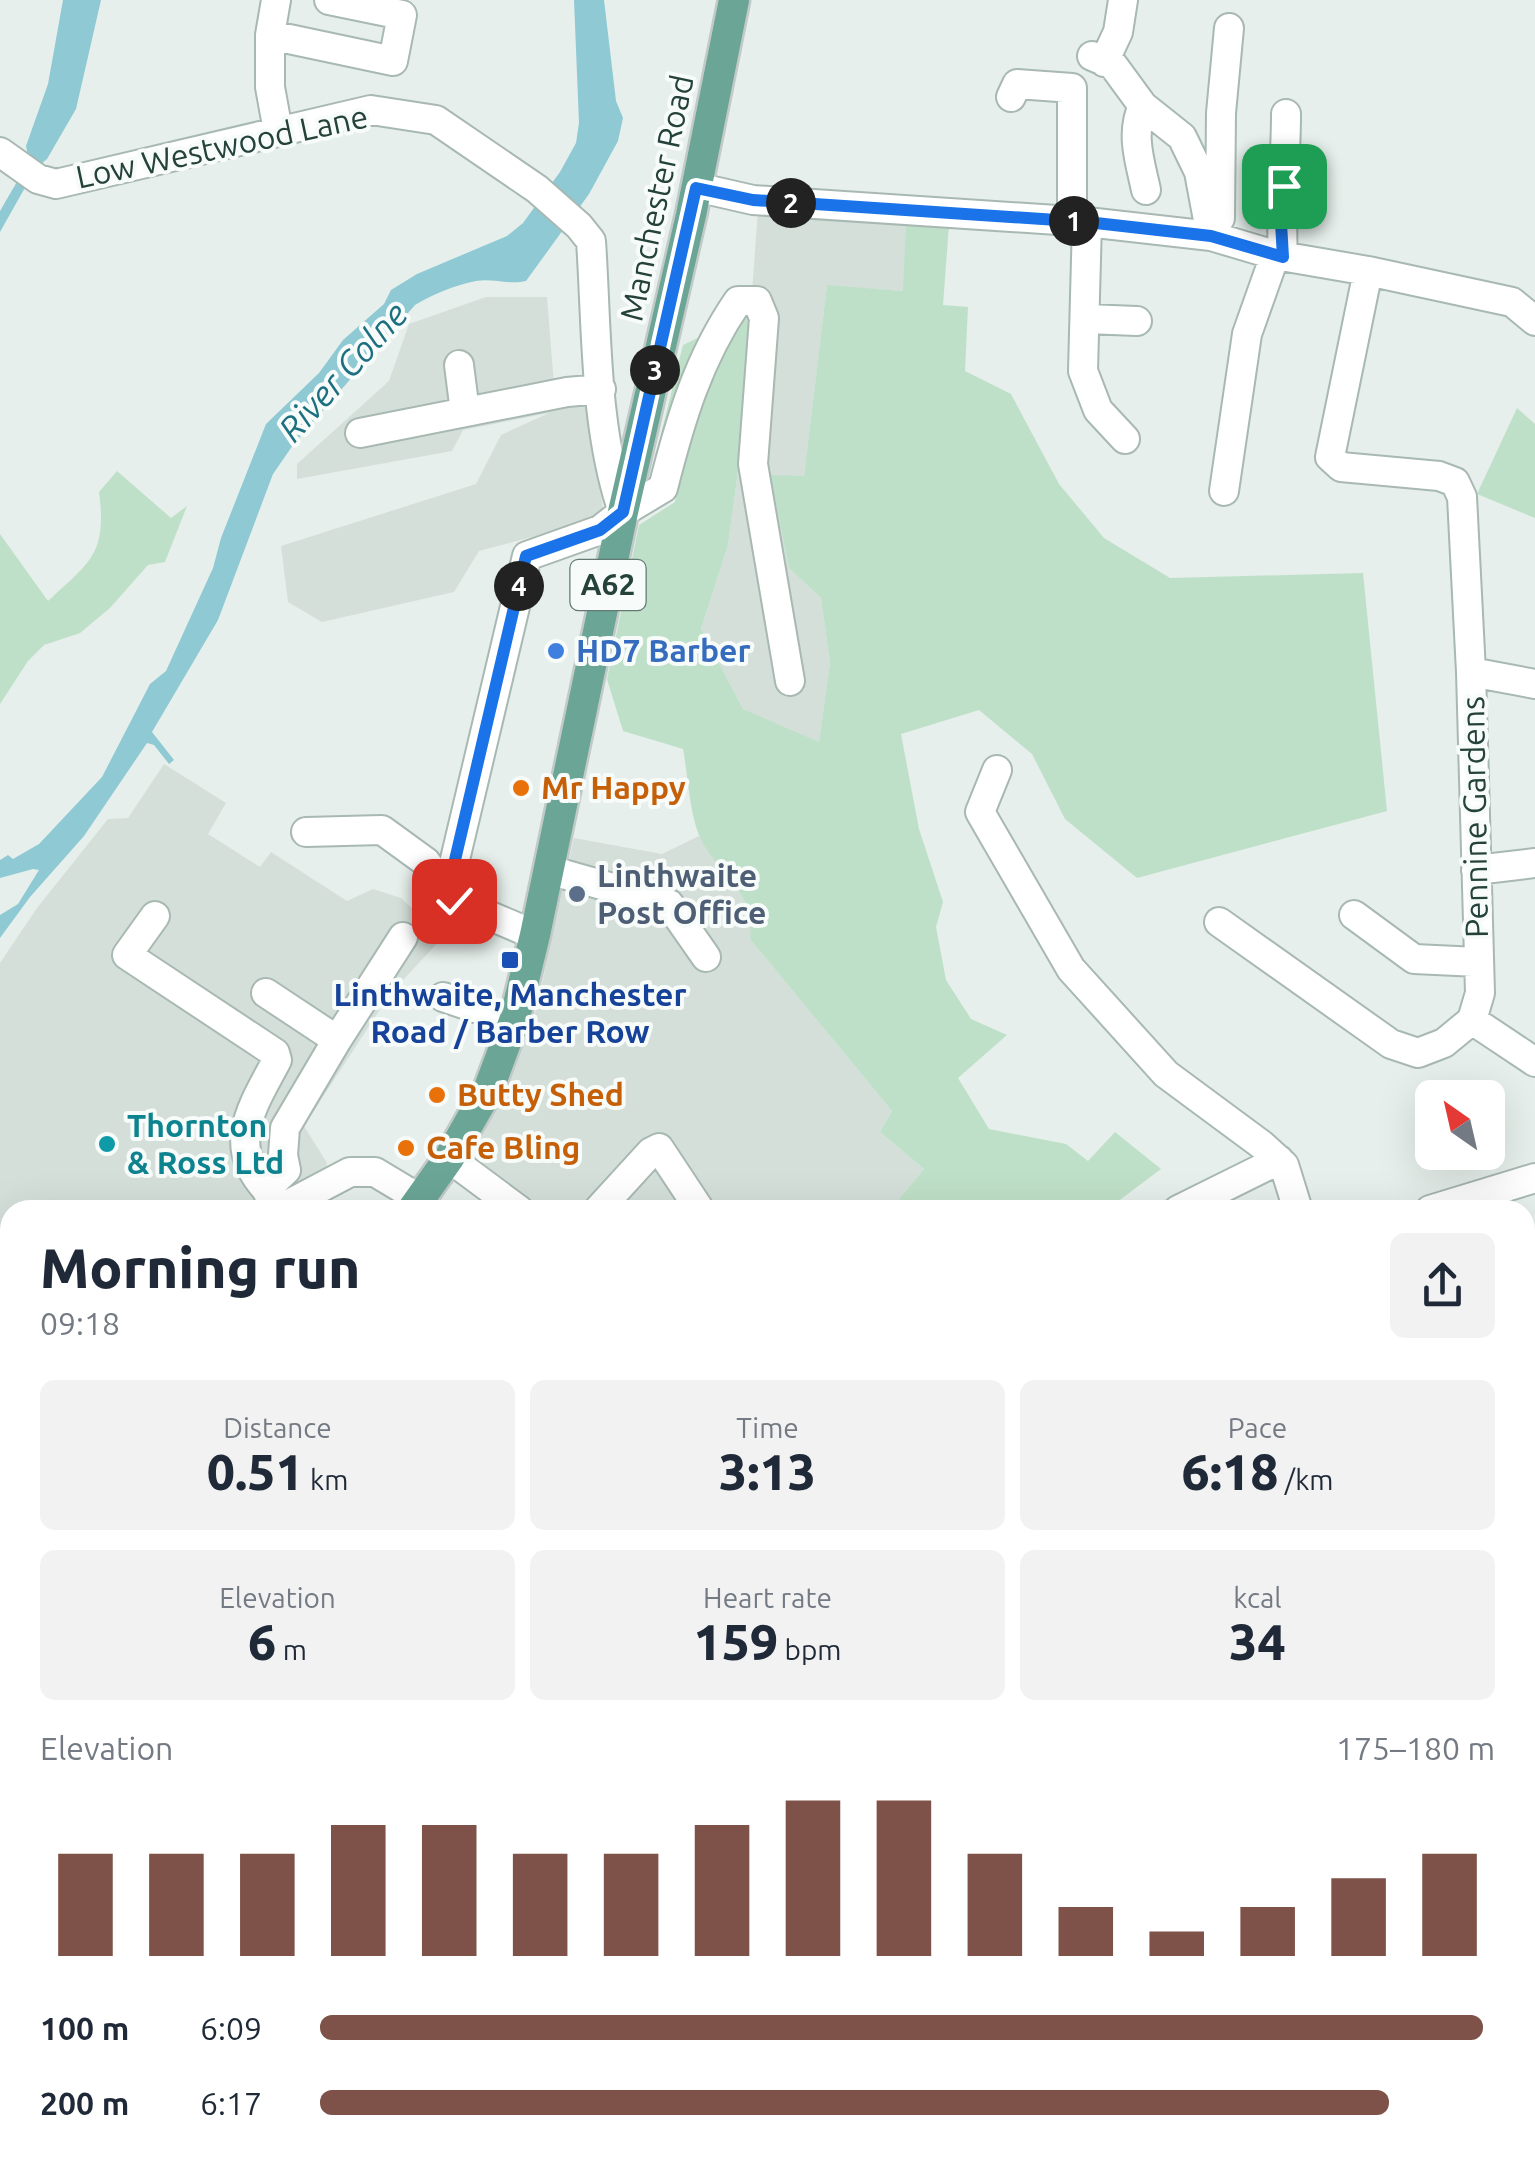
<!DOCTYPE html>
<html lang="en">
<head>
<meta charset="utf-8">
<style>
  body { margin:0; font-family:Ubuntu,sans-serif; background:#f2f2f3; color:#1f2937; height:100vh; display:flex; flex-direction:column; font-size:38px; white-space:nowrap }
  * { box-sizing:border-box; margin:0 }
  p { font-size:32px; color:#747a83 }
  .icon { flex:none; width:55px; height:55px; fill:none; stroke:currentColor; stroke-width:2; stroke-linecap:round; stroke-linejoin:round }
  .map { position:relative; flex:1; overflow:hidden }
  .details { position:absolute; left:0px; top:1200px; width:1535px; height:960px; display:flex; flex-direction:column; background:#fff; border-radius:30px 30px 0 0; box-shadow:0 10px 40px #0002 }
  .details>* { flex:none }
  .needle { width:65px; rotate:326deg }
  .buttons { position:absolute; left:1415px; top:1080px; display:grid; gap:20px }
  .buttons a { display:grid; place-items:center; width:90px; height:90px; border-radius:15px; background:#fff; box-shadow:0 10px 40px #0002; font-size:50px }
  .pin { position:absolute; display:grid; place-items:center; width:85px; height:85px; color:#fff; margin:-42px; border-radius:20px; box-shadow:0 5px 15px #0006 }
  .km { position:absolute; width:50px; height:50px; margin:-25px; border-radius:50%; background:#222; color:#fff; font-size:28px; line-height:50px; text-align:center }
  .round { display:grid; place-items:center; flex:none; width:105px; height:105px; border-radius:15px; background:#f2f2f3 }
  .head { display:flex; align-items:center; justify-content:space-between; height:170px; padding:0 40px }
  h1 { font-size:55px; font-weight:800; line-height:75px }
  .metrics { display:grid; grid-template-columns:repeat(3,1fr); gap:15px; height:170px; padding:10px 40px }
  .metrics div { display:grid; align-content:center; border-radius:15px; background:#f2f2f3; text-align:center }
  .metrics b { font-size:50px; font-weight:800 }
  .metrics small { font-size:28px; font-weight:400 }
  .metrics p { font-size:28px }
  .chart { height:280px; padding:20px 40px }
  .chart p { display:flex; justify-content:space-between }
  .chart svg { width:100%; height:180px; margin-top:10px; stroke:#7f5249; stroke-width:6 }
  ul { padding:0 40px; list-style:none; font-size:32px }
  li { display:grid; grid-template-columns:160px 120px 1fr; align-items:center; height:75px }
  li i { height:25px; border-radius:12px; background:#7f5249 }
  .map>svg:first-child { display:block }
  .built { fill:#d4dfda }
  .green { fill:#bfe0c8 }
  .water { fill:#8ec9d4 }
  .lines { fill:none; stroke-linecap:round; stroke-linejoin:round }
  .minor-casing { stroke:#a8b8b2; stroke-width:32 }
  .major-casing { stroke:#c2cac8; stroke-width:35 }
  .minor { stroke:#fff; stroke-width:28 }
  .major { stroke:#6aa596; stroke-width:30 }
  .route-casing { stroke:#fff; stroke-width:20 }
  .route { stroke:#1a73e8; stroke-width:12 }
  .shop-dot { fill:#3f7fe0; stroke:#f7fbf9; stroke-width:4 }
  .food-dot { fill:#e8710a; stroke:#f7fbf9; stroke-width:4 }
  .service-dot { fill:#5c6f8a; stroke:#f7fbf9; stroke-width:4 }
  .transit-dot { fill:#1a4fb4; stroke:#f7fbf9; stroke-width:4 }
  .culture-dot { fill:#0f9aa8; stroke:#f7fbf9; stroke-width:4 }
  .labels { text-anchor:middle; stroke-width:8; stroke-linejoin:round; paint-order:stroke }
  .shield { fill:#f7fbf9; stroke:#637a73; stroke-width:2.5 }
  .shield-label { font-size:30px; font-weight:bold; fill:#24423a }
  .street-label { font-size:32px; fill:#24423a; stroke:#f7fbf9 }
  .shop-label { font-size:32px; font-weight:bold; fill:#366cbe; stroke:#f7fbf9; text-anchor:start }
  .food-label { font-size:32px; font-weight:bold; fill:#c56008; stroke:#f7fbf9; text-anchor:start }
  .service-label { font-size:32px; font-weight:bold; fill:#4e5e75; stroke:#f7fbf9; text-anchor:start }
  .transit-label { font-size:32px; font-weight:bold; fill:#164399; stroke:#f7fbf9 }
  .culture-label { font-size:32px; font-weight:bold; fill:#0d838f; stroke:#f7fbf9; text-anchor:start }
  .water-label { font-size:35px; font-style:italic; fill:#1c6f80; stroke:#f7fbf9 }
</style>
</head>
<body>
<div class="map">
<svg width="1535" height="2160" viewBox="0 0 1535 2160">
  <rect width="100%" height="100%" fill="#e6efeb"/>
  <path class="built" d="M 758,210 L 906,221 L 904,291 L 827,286 L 804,477 L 771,476 L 789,568 L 821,598 L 830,663 L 819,743 L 743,709 L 701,629 L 728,545 L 740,456 Z
    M 486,297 L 547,297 L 556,410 L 589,399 L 604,518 L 479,551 L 454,592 L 322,622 L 288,602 L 281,546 L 476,484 L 501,435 L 549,413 L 463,430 L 452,451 L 297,479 L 297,464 L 389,381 L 409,324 Z
    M 164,764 L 226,803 L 208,834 L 260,867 L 271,852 L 347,901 L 373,889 L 401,898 L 443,937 L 390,994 L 304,1126 L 327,1163 L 320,1210 L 10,1210 L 10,1387 L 0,1381 L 0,963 L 37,908 L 108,819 L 128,818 Z
    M 699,836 L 742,893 L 752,927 L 750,939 L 892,1111 L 880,1132 L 924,1169 L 890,1210 L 537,1210 L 490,1171 L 474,1153 L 536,1010 L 574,838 L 662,854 Z"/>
  <path class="green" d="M 906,221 L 949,225 L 943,305 L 968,307 L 965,371 L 1011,394 L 1059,484 L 1104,538 L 1170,578 L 1363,573 L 1387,811 L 1137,878 L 1065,819 L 1032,754 L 979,710 L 901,734 L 919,829 L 943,902 L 936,927 L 946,980 L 971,1019 L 1007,1035 L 958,1078 L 989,1129 L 1066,1144 L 1088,1161 L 1115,1132 L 1161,1169 L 1113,1205 L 1114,1210 L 890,1210 L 924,1169 L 880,1132 L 892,1111 L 750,939 C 756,888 715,873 699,835 C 689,810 688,775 683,749 L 623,731 L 607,679 L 639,525 L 675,502 L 687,441 L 661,434 L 683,345 L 752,312 L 740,456 L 728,545 L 701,629 L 743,709 L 819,742 L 830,663 L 821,598 L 789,568 L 770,475 L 804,476 L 827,285 L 903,291 Z
    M 1517,408 L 1535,424 L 1535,518 L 1477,494 Z
    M 117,471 L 171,518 L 187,506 L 165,562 L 148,565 L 110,608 L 80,633 L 44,645 L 28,661 L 0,704 L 0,534 L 48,601 C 91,561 107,554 99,492 Z
    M 0,1385 L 10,1391 L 10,1625 L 0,1630 Z
    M 10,1626 L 10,1759 L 0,1754 L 0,1634 Z
    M 1063,2150 L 1150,2150 L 1164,2160 L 1056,2160 Z"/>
  <path class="water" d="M 63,0 L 101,0 L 76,109 L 47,159 L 36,168 L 0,232 L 0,211 L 29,161 L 26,146 L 48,84 Z
    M 574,0 L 604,0 L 616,101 L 623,118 L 618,141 L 589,194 L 526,281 C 509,285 493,278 476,281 C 455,285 433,294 415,305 L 293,445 L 273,474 L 218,620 L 152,732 L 174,760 L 169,764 L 154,745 L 147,743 L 84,836 L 30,897 L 0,938 L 0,915 L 18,904 L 39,870 L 33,869 L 0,878 L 0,860 L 8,855 L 13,859 L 39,844 L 102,777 L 150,684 L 166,671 L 213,568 L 221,538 L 266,424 L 319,373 L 343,340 L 384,304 L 391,290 L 417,274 L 507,236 L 523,223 L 560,172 L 576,143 L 579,123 Z"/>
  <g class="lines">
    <defs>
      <path id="minor" d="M 270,35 L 276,0
        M 1092,56 L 1113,65 L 1143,106 L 1182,137 L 1199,172 L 1211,236
        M 1104,62 L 1118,32 L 1123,0
        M 1011,97 L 1017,84 L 1072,88 L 1072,221
        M 1143,106 C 1130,133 1140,162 1146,190
        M 278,131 L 270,87 L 270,35 L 393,61 L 402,15 L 329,0
        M 0,152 L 38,179 L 56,184 L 371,110 L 436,120 L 537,189 L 579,226 L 591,241 C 597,329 594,427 623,512
        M 696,187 L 753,200 L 1087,222 L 1211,236 L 1275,255 L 1368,271 L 1512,302 L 1535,321
        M 1220,218 L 1221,113 L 1229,28
        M 1087,222 L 1083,371 L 1098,410 L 1125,439
        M 1283,257 C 1280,209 1286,162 1286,114
        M 1086,319 L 1137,321
        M 459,365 L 465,412
        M 360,433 L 567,392 L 601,389
        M 1224,491 L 1247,334 L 1275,255
        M 1471,672 L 1535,684
        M 997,770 L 980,812 L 1071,969 L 1166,1074 L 1262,1145 L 1284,1165 L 1298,1210
        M 306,832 L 382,830 L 426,862 L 455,901 L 535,935
        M 549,870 L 669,904 L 706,957
        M 1476,870 L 1535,863
        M 448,889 L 527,556 L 600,530 L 623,512 L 663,488 C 680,421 698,359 738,301 L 757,301 L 764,318 L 753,464 L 790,681
        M 1354,915 L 1414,959 L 1478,962
        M 155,916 L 127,955 L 275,1053 L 277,1060 C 253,1106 225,1144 266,1189
        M 1219,922 L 1391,1044 L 1418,1053 L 1444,1043 L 1472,1020 L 1480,993 L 1471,672 L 1462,497 L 1455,482 L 1439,476 L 1341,467 L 1330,457 L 1368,271
        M 266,993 L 337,1040 L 285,1128 L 283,1155 L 286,1170 L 266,1189 L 276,1210
        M 443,997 L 514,1021
        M 1472,1020 L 1535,1062
        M 337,1040 L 403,937
        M 449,1158 L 519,1210
        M 278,1210 L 350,1172 L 375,1172 L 420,1199
        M 598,1210 L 651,1152 L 659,1148 L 700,1210
        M 1178,1210 L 1279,1160
        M 1430,1210 L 1535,1178
        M 1525,1359 L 1535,1346
        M 0,1898 L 10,1904
        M 1525,1986 L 1535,1993
        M 1525,2111 L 1535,2118
        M 1010,2150 L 1015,2160
        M 1391,2150 L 1405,2160
        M 1452,2160 L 1459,2150"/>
      <path id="major" d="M 412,1210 L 449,1158 L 489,1088 L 514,1021 L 535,935 L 623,512 L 691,215 L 734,0
        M 0,1869 L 10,1851"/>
    </defs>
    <use href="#minor" class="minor-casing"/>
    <use href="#major" class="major-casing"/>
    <use href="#minor" class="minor"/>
    <use href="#major" class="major"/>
  </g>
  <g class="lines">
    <defs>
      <path id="route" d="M 454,901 L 448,890 L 526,556 L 600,530 L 623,512 L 696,188 L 753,200 L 1087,222 L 1211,236 L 1283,257 L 1280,206 L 1284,186"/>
    </defs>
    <use href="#route" class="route-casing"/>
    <use href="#route" class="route"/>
  </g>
  <circle class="shop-dot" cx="556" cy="651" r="10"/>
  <g class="food-dot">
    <circle cx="521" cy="788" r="10"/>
    <circle cx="437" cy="1095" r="10"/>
    <circle cx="406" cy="1148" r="10"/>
  </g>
  <circle class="service-dot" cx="577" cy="894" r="10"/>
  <rect class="transit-dot" x="500" y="950" width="20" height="20" rx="5"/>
  <circle class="culture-dot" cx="107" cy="1144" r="10"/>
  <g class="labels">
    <rect class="shield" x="570.5" y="560" width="75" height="50" rx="8"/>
    <g class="shield-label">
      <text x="608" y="595">A62</text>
    </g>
    <g class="street-label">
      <text transform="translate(222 147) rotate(-12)" y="11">Low Westwood Lane</text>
      <text transform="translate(657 198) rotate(-78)" y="11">Manchester Road</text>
      <text transform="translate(1475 817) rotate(-91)" y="11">Pennine Gardens</text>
    </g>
    <g class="shop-label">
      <text x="576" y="662">HD7 Barber</text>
    </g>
    <g class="food-label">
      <text x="541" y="799">Mr Happy</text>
      <text x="457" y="1106">Butty Shed</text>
      <text x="426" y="1159">Cafe Bling</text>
    </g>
    <g class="service-label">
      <text x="597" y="887">Linthwaite<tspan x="597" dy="37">Post Office</tspan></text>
    </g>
    <g class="transit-label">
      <text x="510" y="1006">Linthwaite, Manchester<tspan x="510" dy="37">Road / Barber Row</tspan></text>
    </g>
    <g class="culture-label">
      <text x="127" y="1137">Thornton<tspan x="127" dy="37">&amp; Ross Ltd</tspan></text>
    </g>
    <g class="water-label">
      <text transform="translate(343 372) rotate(-48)" y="12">River Colne</text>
    </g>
  </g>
</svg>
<div class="buttons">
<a><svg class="needle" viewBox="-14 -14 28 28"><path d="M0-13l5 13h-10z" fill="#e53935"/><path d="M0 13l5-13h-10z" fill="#747a83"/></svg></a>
</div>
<div class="pin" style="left:1284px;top:186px;background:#1e9e55"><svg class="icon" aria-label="arrive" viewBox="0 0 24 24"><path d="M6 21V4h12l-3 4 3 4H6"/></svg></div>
<div class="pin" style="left:454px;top:901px;background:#d93025"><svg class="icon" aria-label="check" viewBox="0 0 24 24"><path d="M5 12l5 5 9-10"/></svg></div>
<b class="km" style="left:1074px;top:221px">1</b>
<b class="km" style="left:791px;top:203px">2</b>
<b class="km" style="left:655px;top:370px">3</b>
<b class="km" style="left:519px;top:586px">4</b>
<section class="details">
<div class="head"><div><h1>Morning run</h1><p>09:18</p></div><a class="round"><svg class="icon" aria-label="share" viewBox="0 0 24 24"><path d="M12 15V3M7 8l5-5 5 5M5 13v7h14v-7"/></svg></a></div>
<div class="metrics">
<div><p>Distance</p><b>0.51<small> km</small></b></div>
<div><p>Time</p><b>3:13</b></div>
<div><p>Pace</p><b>6:18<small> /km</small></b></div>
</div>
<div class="metrics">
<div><p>Elevation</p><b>6<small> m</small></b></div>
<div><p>Heart rate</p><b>159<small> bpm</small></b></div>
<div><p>kcal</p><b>34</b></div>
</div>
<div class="chart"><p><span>Elevation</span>175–180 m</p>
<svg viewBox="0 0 160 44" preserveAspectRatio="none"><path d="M5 44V19M15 44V19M25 44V19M35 44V12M45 44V12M55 44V19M65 44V19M75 44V12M85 44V6M95 44V6M105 44V19M115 44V32M125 44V38M135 44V32M145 44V25M155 44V19"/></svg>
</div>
<ul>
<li><b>100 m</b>6:09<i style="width:99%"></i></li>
<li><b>200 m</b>6:17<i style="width:91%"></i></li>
</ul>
</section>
</div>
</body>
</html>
